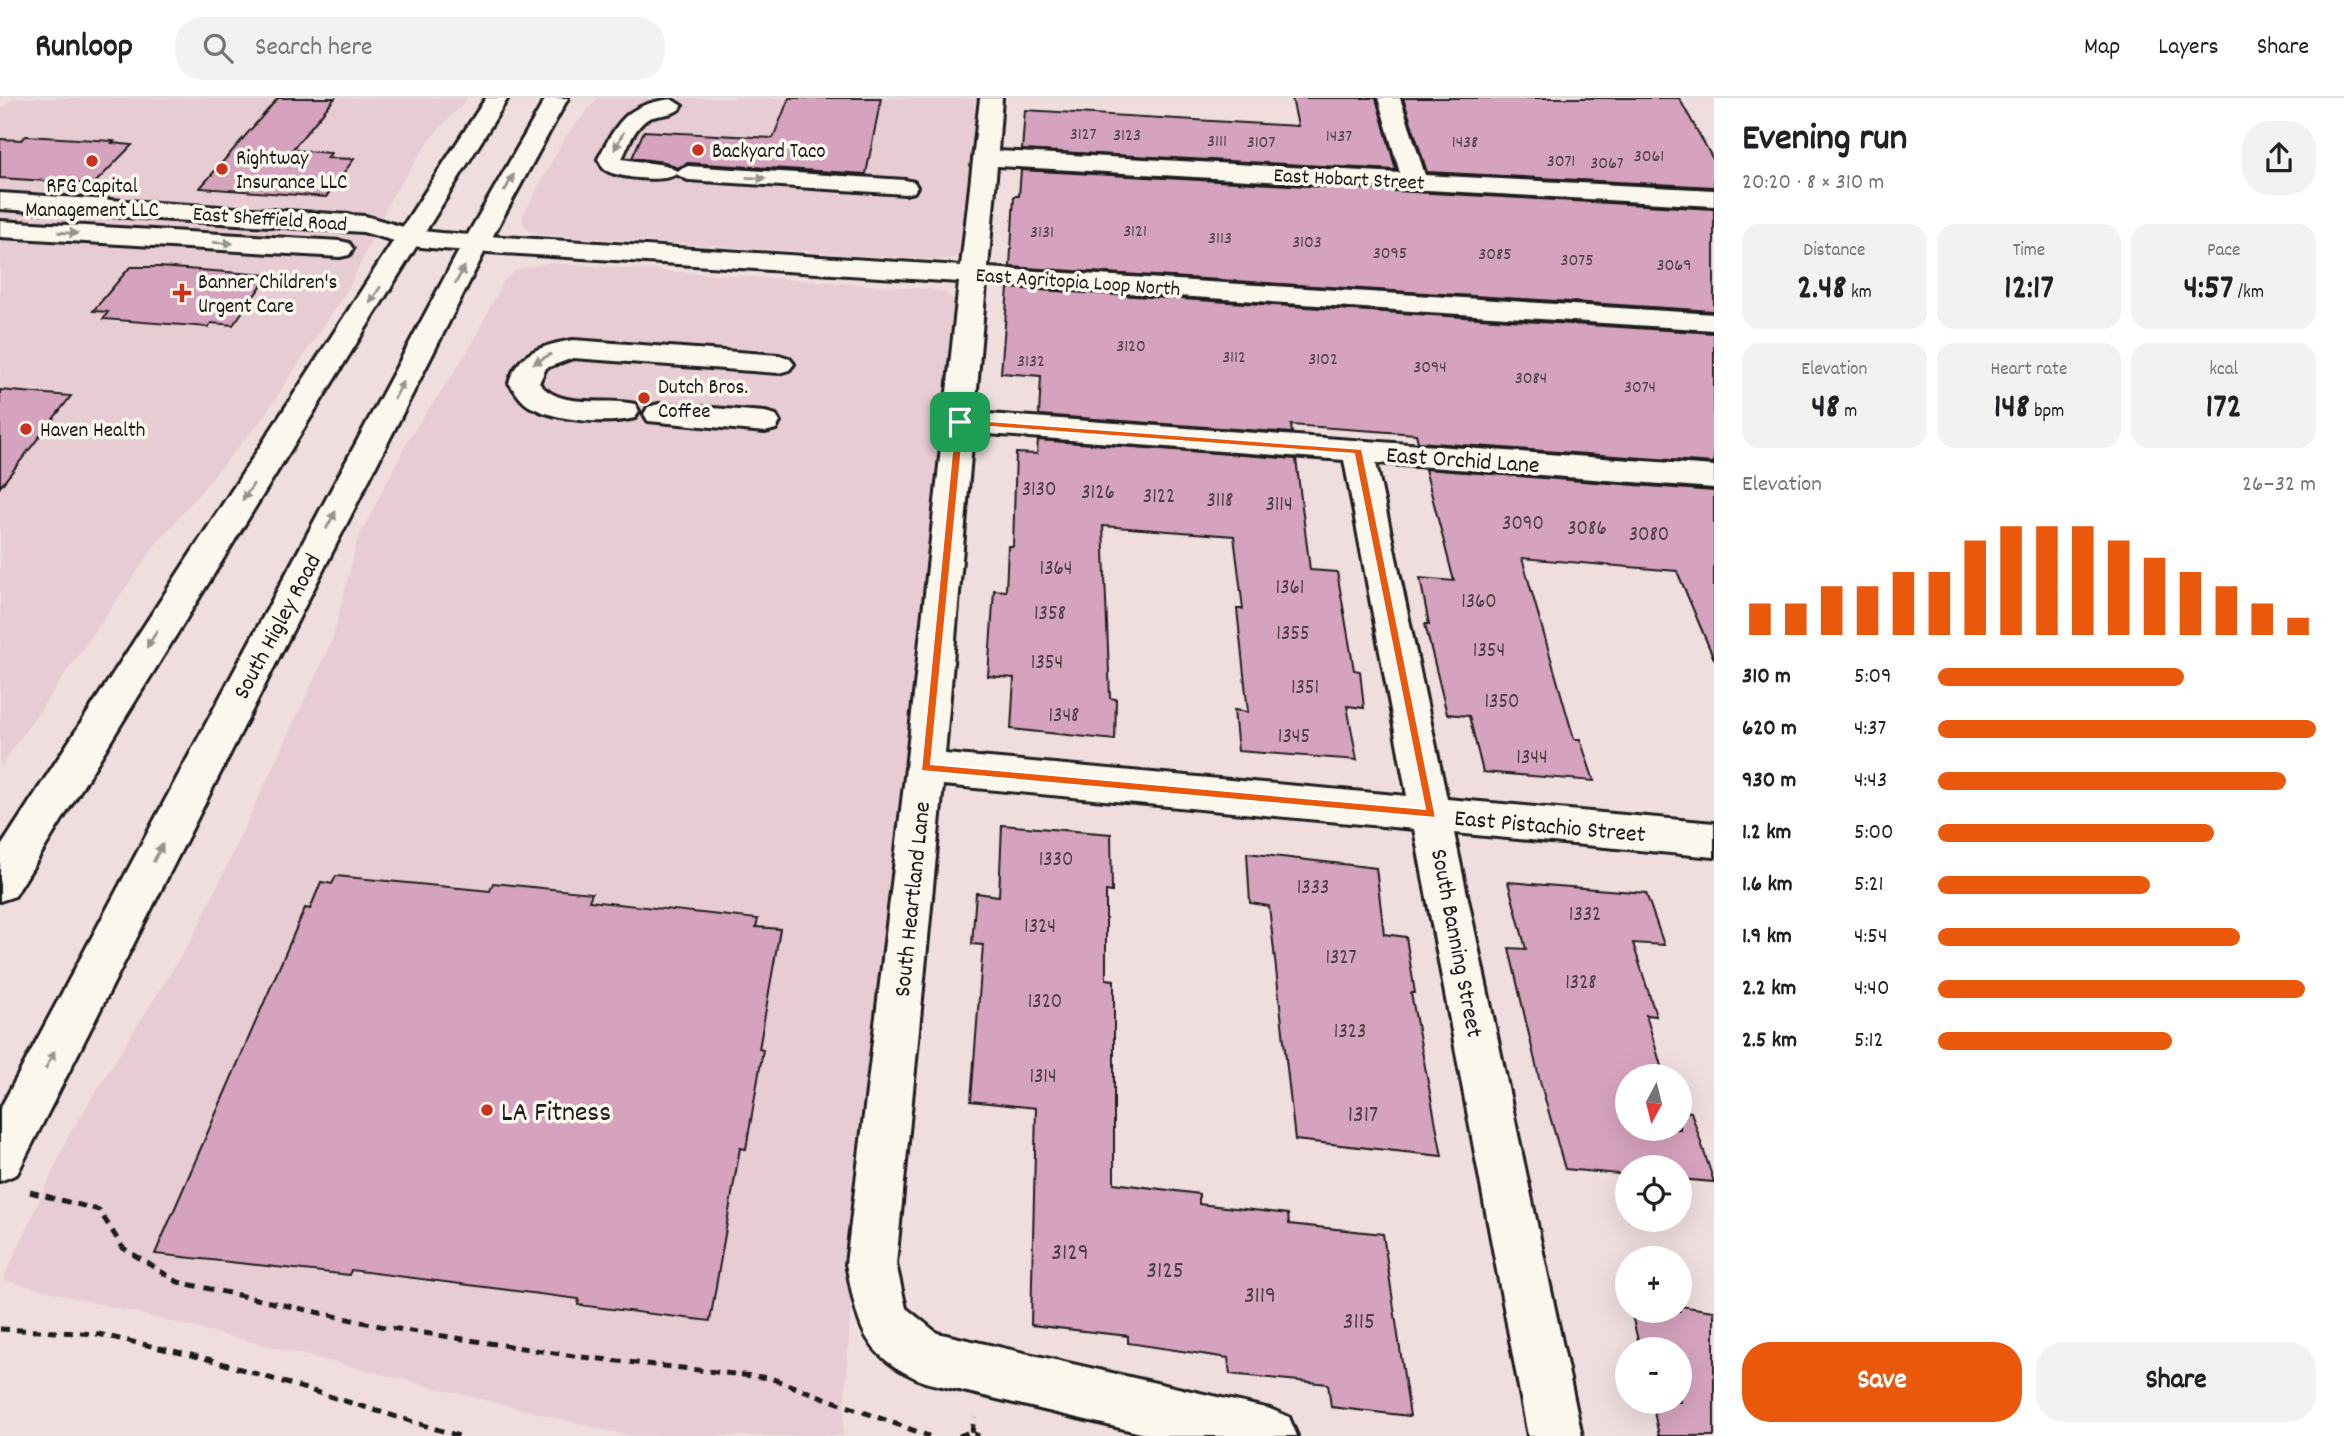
<!DOCTYPE html>
<html lang="en">
<head>
<meta charset="utf-8">
<style>
  body { margin:0; font-family:Dekko,sans-serif; background:#f2f2f2; color:#202124; height:100vh; display:flex; flex-direction:column; font-size:26px; white-space:nowrap }
  * { box-sizing:border-box; margin:0 }
  p { font-size:23px; color:#757577 }
  .icon { flex:none; width:38px; height:38px; fill:none; stroke:currentColor; stroke-width:2; stroke-linecap:round; stroke-linejoin:round }
  .map { position:relative; flex:1; overflow:hidden }
  .details { display:flex; flex-direction:column; background:#fff; width:630px }
  .details>* { flex:none }
  .needle { width:46px; rotate:187deg }
  .tools { position:absolute; left:1615px; top:966px; display:grid; gap:14px }
  .tools a { display:grid; place-items:center; width:77px; height:77px; border-radius:50%; background:#fff; box-shadow:0 7px 28px #0002; font-size:35px }
  .pin { position:absolute; display:grid; place-items:center; width:60px; height:60px; color:#fff; margin:-30px; border-radius:14px; box-shadow:0 4px 10px #0006 }
  .round { display:grid; place-items:center; flex:none; width:74px; height:74px; border-radius:28px; background:#f2f2f2 }
  .head { display:flex; align-items:center; justify-content:space-between; height:119px; padding:0 28px }
  h1 { font-size:38px; font-weight:700; line-height:52px }
  .figures { display:grid; grid-template-columns:repeat(3,1fr); gap:10px; height:119px; padding:7px 28px }
  .figures div { display:grid; align-content:center; border-radius:18px; background:#f2f2f2; text-align:center }
  .figures b { font-size:35px; font-weight:700 }
  .figures small { font-size:19px; font-weight:400 }
  .figures p { font-size:19px }
  .chart { height:196px; padding:14px 28px }
  .chart p { display:flex; justify-content:space-between }
  .chart svg { width:100%; height:126px; margin-top:7px; stroke:#ea580c; stroke-width:6 }
  .button { display:flex; gap:14px; margin-top:auto; padding:14px 28px }
  .button a { flex:1; height:80px; border-radius:28px; background:#ea580c; color:#fff; font-size:28px; font-weight:700; line-height:80px; text-align:center }
  .button a+a { background:#f2f2f2; color:#202124 }
  ul { padding:0 28px; list-style:none; font-size:23px }
  li { display:grid; grid-template-columns:112px 84px 1fr; align-items:center; height:52px }
  li i { height:18px; border-radius:9px; background:#ea580c }
  header { display:flex; align-items:center; gap:42px; box-sizing:border-box; height:98px; padding:0 35px; background:#fff; border-bottom:2px solid #e0e0e0 }
  header strong { font-size:33px }
  nav { display:flex; gap:38px; margin-inline-start:auto; font-size:24px }
  .search { width:490px; height:63px; background:#f2f2f2; display:flex; align-items:center; gap:18px; box-sizing:border-box; padding:0 24px; border-radius:28px; color:#757577; font-size:26px }
  main { display:flex; flex:1; min-height:0 }
  .map>svg:first-child { display:block }
  .built { fill:#e8ccd4 }
  .building { fill:#d6a3be; stroke:#1c1c1c; stroke-width:2 }
  .lines { fill:none; stroke-linecap:round; stroke-linejoin:round }
  .minor-casing { stroke:#1c1c1c; stroke-width:6 }
  .major-casing { stroke:#1c1c1c; stroke-width:6 }
  .path { stroke:#1c1c1c; stroke-width:5; stroke-dasharray:9 7; stroke-linecap:butt }
  .minor { fill:#fbf7ec; fill-rule:evenodd }
  .major { fill:#fbf7ec; fill-rule:evenodd }
  .oneway { fill:#97948e }
  .route { fill:#ea580c; stroke:#fff; stroke-width:2; fill-rule:evenodd }
  .poi-dot { fill:#c8321e; stroke:#fbf7ec; stroke-width:2.5 }
  .labels { text-anchor:middle; stroke-width:7; stroke-linejoin:round; paint-order:stroke }
  .far-number-label { font-size:18px; fill:#4a3e44 }
  .far-poi-label { font-size:21px; fill:#1c1c1c; stroke:#fbf7ec; text-anchor:start }
  .far-street-label { font-size:21px; fill:#1c1c1c; stroke:#fbf7ec }
  .number-label { font-size:21px; fill:#4a3e44 }
  .street-label { font-size:24px; fill:#1c1c1c; stroke:#fbf7ec }
  .near-number-label { font-size:24px; fill:#4a3e44 }
  .near-poi-label { font-size:28px; fill:#1c1c1c; stroke:#fbf7ec; text-anchor:start }
</style>
</head>
<body>
<header>
<strong>Runloop</strong>
<div class="search"><svg class="icon" aria-label="search" viewBox="0 0 24 24"><circle cx="10" cy="10" r="6"/><path d="M15 15l6 6"/></svg>Search here</div>
<nav><a>Map</a><a>Layers</a><a>Share</a></nav>
</header>
<main>
<div class="map">
<svg width="1714" height="1338" viewBox="0 0 1714 1338">
  <rect width="100%" height="100%" fill="#f0dede"/>
  <filter id="ink" filterUnits="userSpaceOnUse"><feTurbulence type="fractalNoise" baseFrequency=".0143" numOctaves="2"/><feDisplacementMap in="SourceGraphic" scale="14" xChannelSelector="R" yChannelSelector="G"/><feConvolveMatrix kernelMatrix="1 2 1 2 8 2 1 2 1" color-interpolation-filters="sRGB"/></filter>
  <g filter="url(#ink)">
    <path class="built" d="M 13,0 L 468,0 L 433,38 L 392,98 L 350,188 L 262,321 L 157,445 L 0,669 L 0,12 Z
      M 598,0 L 982,0 L 963,154 L 958,159 L 939,162 L 547,137 L 527,132 L 522,123 L 523,117 L 565,39 Z
      M 547,165 L 931,191 L 947,195 L 960,208 L 912,611 L 852,1191 L 843,1338 L 630,1338 L 3,1182 L 70,1035 L 193,839 L 332,543 L 357,443 L 409,340 L 467,255 L 504,182 L 516,172 Z"/>
    <path class="building" d="M 278,0 L 335,0 L 292,52 L 331,55 L 327,60 L 354,61 L 326,99 L 200,90 Z
      M 789,0 L 881,0 L 866,76 L 688,65 L 677,70 L 665,64 L 632,60 L 644,33 L 773,40 Z
      M 1292,0 L 1376,0 L 1396,72 L 1022,52 L 1025,12 L 1298,28 Z
      M 1403,0 L 1679,0 L 1714,63 L 1714,89 L 1427,74 Z
      M 26,38 L 114,43 L 112,45 L 132,47 L 94,86 L 0,80 L 0,41 L 21,42 Z
      M 1021,72 L 1714,111 L 1714,213 L 1010,169 L 1014,98 L 1019,98 Z
      M 130,169 L 159,169 L 269,177 L 233,227 L 211,225 L 208,229 L 103,221 L 108,214 L 93,213 Z
      M 1008,190 L 1714,235 L 1714,365 L 1418,344 L 1416,336 L 1291,327 L 1292,335 L 1039,317 L 1041,278 L 1001,275 Z
      M 0,292 L 71,298 L 0,389 Z
      M 1038,342 L 1296,361 L 1310,472 L 1337,474 L 1354,572 L 1360,573 L 1364,610 L 1347,608 L 1357,662 L 1238,653 L 1234,612 L 1248,614 L 1237,511 L 1243,511 L 1234,438 L 1103,428 L 1110,600 L 1116,601 L 1115,642 L 1011,631 L 1014,580 L 988,578 L 994,492 L 1006,493 L 1008,448 L 1013,448 L 1016,355 L 1037,356 Z
      M 1425,371 L 1714,393 L 1714,561 L 1677,473 L 1522,460 L 1574,641 L 1580,641 L 1594,683 L 1483,674 L 1469,618 L 1447,616 L 1425,526 L 1429,526 L 1420,480 L 1454,483 Z
      M 1002,727 L 1111,736 L 1112,794 L 1106,793 L 1106,881 L 1114,882 L 1114,1085 L 1199,1096 L 1199,1106 L 1288,1116 L 1289,1126 L 1383,1136 L 1410,1318 L 1331,1309 L 1328,1286 L 1230,1276 L 1228,1260 L 1128,1245 L 1128,1238 L 1031,1227 L 1036,1010 L 971,1003 L 983,847 L 972,846 L 976,795 L 999,798 Z
      M 1247,755 L 1376,770 L 1384,836 L 1406,839 L 1415,895 L 1411,895 L 1442,1058 L 1295,1042 L 1269,808 L 1250,805 Z
      M 336,778 L 490,793 L 493,785 L 592,795 L 589,803 L 758,821 L 756,829 L 780,831 L 759,951 L 763,952 L 746,1051 L 740,1050 L 710,1223 L 578,1207 L 579,1201 L 351,1172 L 349,1177 L 155,1156 L 305,810 L 310,811 L 321,784 L 332,786 Z
      M 1508,784 L 1646,795 L 1664,847 L 1633,845 L 1656,918 L 1646,917 L 1664,978 L 1628,978 L 1628,1031 L 1680,1031 L 1680,1013 L 1691,1014 L 1714,1084 L 1680,1081 L 1680,1069 L 1628,1069 L 1628,1077 L 1565,1071 L 1539,980 L 1509,850 L 1526,851 Z
      M 1680,1208 L 1714,1213 L 1714,1338 L 1659,1338 L 1652,1304 L 1680,1304 L 1680,1251 L 1640,1251 L 1631,1213 L 1680,1213 Z"/>
    <g class="lines">
      <defs>
        <path id="minor" d="M 980,0 L 1002,0 L 998,53 L 1400,75 L 1378,0 L 1400,0 L 1425,77 L 1714,92 L 1714,108 L 997,68 L 988,170 L 1714,216 L 1714,232 L 986,186 L 975,315 L 1714,368 L 1714,390 L 1376,365 L 1447,701 L 1714,725 L 1714,759 L 1454,735 L 1582,1338 L 1528,1338 L 1414,731 L 943,687 L 896,1166 L 906,1210 L 937,1235 L 1270,1311 L 1289,1319 L 1297,1338 L 1154,1338 L 925,1284 C 860,1257 859,1228 846,1166 L 906,670 L 959,184 L 441,151 L 412,148 L 363,134 L 0,111 L 0,95 L 365,118 L 414,132 L 441,135 L 961,168 ZM 973,335 L 1344,362 L 1407,698 L 945,656 Z
          M 671,1 L 682,8 C 675,19 657,15 646,22 C 634,31 628,48 622,61 L 665,67 L 677,73 L 688,68 L 905,82 L 914,84 L 917,89 L 914,94 L 905,96 L 688,82 L 676,76 C 667,85 615,80 604,71 C 603,70 599,62 598,61 C 618,23 626,7 671,1 Z
          M 0,123 L 340,143 L 349,145 L 353,151 L 349,157 L 340,159 L 0,139 Z
          M 573,242 L 779,257 L 789,260 L 794,266 L 789,272 L 779,275 L 573,260 L 546,270 L 539,285 C 560,312 605,299 635,306 L 639,313 L 635,320 C 606,327 558,323 531,309 C 521,304 516,294 509,285 C 517,254 544,247 573,242 Z
          M 659,306 L 765,314 L 776,317 L 780,324 L 776,331 L 765,334 L 648,323 L 644,316 L 648,309 Z"/>
        <path id="major" d="M 486,0 L 508,0 L 15,798 L 0,803 L 0,750 Z
          M 546,0 L 568,0 L 489,145 L 17,1076 L 0,1083 L 0,1011 L 463,145 Z"/>
      </defs>
      <use href="#minor" class="minor-casing"/>
      <use href="#major" class="major-casing"/>
      <path class="path" d="M 30,1094 L 99,1112 L 123,1150 L 178,1184 L 385,1229 L 574,1258 L 770,1280 L 929,1338
        M 0,1231 L 98,1236 L 208,1261 L 459,1338
        M 972,1335 L 974,1319
        M 959,1338 L 970,1334 L 979,1338"/>
      <use href="#minor" class="minor"/>
      <use href="#major" class="major"/>
    </g>
    <defs><path id="oneway-solid" d="M-6-.8H1V-3.2L6.5 0L1 3.2V.8H-6Z" transform="scale(1.75)"/></defs>
    <g class="oneway">
      <use href="#oneway-solid" transform="translate(619 43) rotate(117)"/>
      <use href="#oneway-solid" transform="translate(756 80) rotate(3)"/>
      <use href="#oneway-solid" transform="translate(509 85) rotate(-61)"/>
      <use href="#oneway-solid" transform="translate(68 135) rotate(4)"/>
      <use href="#oneway-solid" transform="translate(223 145) rotate(3)"/>
      <use href="#oneway-solid" transform="translate(460 177) rotate(-62)"/>
      <use href="#oneway-solid" transform="translate(375 197) rotate(123)"/>
      <use href="#oneway-solid" transform="translate(542 261) rotate(152)"/>
      <use href="#oneway-solid" transform="translate(399 292) rotate(-62)"/>
      <use href="#oneway-solid" transform="translate(248 394) rotate(124)"/>
      <use href="#oneway-solid" transform="translate(331 422) rotate(-62)"/>
      <use href="#oneway-solid" transform="translate(152 541) rotate(122)"/>
      <use href="#oneway-solid" transform="translate(158 755) rotate(-62)"/>
      <use href="#oneway-solid" transform="translate(50 962) rotate(-63)"/>
    </g>
  </g>
  <path class="route" d="M 960,321 L 1362,351 L 1436,720 L 921,673 L 955,324 ZM 964,327 L 1354,356 L 1425,711 L 931,666 Z"/>
  <g class="poi-dot">
    <circle cx="698" cy="52" r="7"/>
    <circle cx="92" cy="63" r="7"/>
    <circle cx="222" cy="71" r="7"/>
    <path d="M178.5 184.5h7v7h7v7h-7v7h-7v-7h-7v-7h7z"/>
    <circle cx="644" cy="300" r="7"/>
    <circle cx="26" cy="331" r="7"/>
    <circle cx="487" cy="1012" r="7"/>
  </g>
  <g class="labels">
    <g class="far-number-label">
      <text x="1083" y="41">3127</text>
      <text x="1127" y="42">3123</text>
      <text x="1339" y="43">1437</text>
      <text x="1217" y="48">3111</text>
      <text x="1261" y="49">3107</text>
      <text x="1465" y="49">1438</text>
      <text x="1649" y="63">3061</text>
      <text x="1561" y="68">3071</text>
      <text x="1607" y="70">3067</text>
      <text x="1135" y="138">3121</text>
      <text x="1042" y="139">3131</text>
      <text x="1220" y="145">3113</text>
      <text x="1307" y="149">3103</text>
      <text x="1390" y="160">3095</text>
      <text x="1495" y="161">3085</text>
      <text x="1577" y="167">3075</text>
      <text x="1674" y="172">3069</text>
      <text x="1131" y="253">3120</text>
      <text x="1234" y="264">3112</text>
      <text x="1323" y="266">3102</text>
      <text x="1031" y="268">3132</text>
      <text x="1430" y="274">3094</text>
      <text x="1531" y="285">3084</text>
      <text x="1640" y="294">3074</text>
    </g>
    <g class="far-poi-label">
      <text x="712" y="59">Backyard Taco</text>
      <text x="236" y="66">Rightway<tspan x="236" dy="24">Insurance LLC</tspan></text>
      <text x="92" y="94" text-anchor="middle">RFG Capital<tspan x="92" dy="24">Management LLC</tspan></text>
      <text x="198" y="190">Banner Children's<tspan x="198" dy="24">Urgent Care</tspan></text>
      <text x="658" y="295">Dutch Bros.<tspan x="658" dy="24">Coffee</tspan></text>
      <text x="40" y="338">Haven Health</text>
    </g>
    <g class="far-street-label">
      <text transform="translate(1349 80) rotate(3)" y="7">East Hobart Street</text>
      <text transform="translate(270 120) rotate(4)" y="7">East Sheffield Road</text>
      <text transform="translate(1078 183) rotate(4)" y="7">East Agritopia Loop North</text>
    </g>
    <g class="number-label">
      <text x="1039" y="397">3130</text>
      <text x="1098" y="400">3126</text>
      <text x="1159" y="404">3122</text>
      <text x="1220" y="408">3118</text>
      <text x="1279" y="412">3114</text>
      <text x="1523" y="431">3090</text>
      <text x="1587" y="436">3086</text>
      <text x="1649" y="442">3080</text>
      <text x="1056" y="476">1364</text>
      <text x="1290" y="495">1361</text>
      <text x="1479" y="509">1360</text>
      <text x="1050" y="521">1358</text>
      <text x="1293" y="541">1355</text>
      <text x="1489" y="558">1354</text>
      <text x="1047" y="570">1354</text>
      <text x="1305" y="595">1351</text>
      <text x="1502" y="609">1350</text>
      <text x="1064" y="623">1348</text>
      <text x="1294" y="644">1345</text>
      <text x="1532" y="665">1344</text>
      <text x="1056" y="767">1330</text>
      <text x="1313" y="795">1333</text>
      <text x="1585" y="822">1332</text>
      <text x="1040" y="834">1324</text>
      <text x="1341" y="865">1327</text>
      <text x="1581" y="890">1328</text>
      <text x="1045" y="909">1320</text>
      <text x="1350" y="939">1323</text>
      <text x="1043" y="984">1314</text>
    </g>
    <g class="street-label">
      <text transform="translate(1463 361) rotate(4)" y="8">East Orchid Lane</text>
      <text transform="translate(276 528) rotate(-62)" y="8">South Higley Road</text>
      <text transform="translate(1550 727) rotate(5)" y="8">East Pistachio Street</text>
      <text transform="translate(911 801) rotate(-84)" y="8">South Heartland Lane</text>
      <text transform="translate(1458 845) rotate(79)" y="8">South Banning Street</text>
    </g>
    <g class="near-number-label">
      <text x="1363" y="1023">1317</text>
      <text x="1070" y="1161">3129</text>
      <text x="1165" y="1179">3125</text>
      <text x="1260" y="1204">3119</text>
      <text x="1359" y="1230">3115</text>
    </g>
    <g class="near-poi-label">
      <text x="501" y="1022">LA Fitness</text>
    </g>
  </g>
</svg>
<div class="tools">
<a><svg class="needle" viewBox="-14 -14 28 28"><path d="M0-13l5 13h-10z" fill="#e53935"/><path d="M0 13l5-13h-10z" fill="#757577"/></svg></a>
<a><svg class="icon" aria-label="locate" viewBox="0 0 24 24"><circle cx="12" cy="12" r="6"/><path d="M12 2v4M12 18v4M2 12h4M18 12h4"/></svg></a>
<a>+</a>
<a>−</a>
</div>
<div class="pin" style="left:960px;top:324px;background:#1e9e55"><svg class="icon" aria-label="arrive" viewBox="0 0 24 24"><path d="M6 21V4h12l-3 4 3 4H6"/></svg></div>
</div>
<section class="details">
<div class="head"><div><h1>Evening run</h1><p>20:20 · 8 × 310 m</p></div><a class="round"><svg class="icon" aria-label="share" viewBox="0 0 24 24"><path d="M12 15V3M7 8l5-5 5 5M5 13v7h14v-7"/></svg></a></div>
<div class="figures">
<div><p>Distance</p><b>2.48<small> km</small></b></div>
<div><p>Time</p><b>12:17</b></div>
<div><p>Pace</p><b>4:57<small> /km</small></b></div>
</div>
<div class="figures">
<div><p>Elevation</p><b>48<small> m</small></b></div>
<div><p>Heart rate</p><b>148<small> bpm</small></b></div>
<div><p>kcal</p><b>172</b></div>
</div>
<div class="chart"><p><span>Elevation</span>26–32 m</p>
<svg viewBox="0 0 160 44" preserveAspectRatio="none"><path d="M5 44V33M15 44V33M25 44V27M35 44V27M45 44V22M55 44V22M65 44V11M75 44V6M85 44V6M95 44V6M105 44V11M115 44V17M125 44V22M135 44V27M145 44V33M155 44V38"/></svg>
</div>
<ul>
<li><b>310 m</b>5:09<i style="width:65%"></i></li>
<li><b>620 m</b>4:37<i style="width:100%"></i></li>
<li><b>930 m</b>4:43<i style="width:92%"></i></li>
<li><b>1.2 km</b>5:00<i style="width:73%"></i></li>
<li><b>1.6 km</b>5:21<i style="width:56%"></i></li>
<li><b>1.9 km</b>4:54<i style="width:80%"></i></li>
<li><b>2.2 km</b>4:40<i style="width:97%"></i></li>
<li><b>2.5 km</b>5:12<i style="width:62%"></i></li>
</ul>
<div class="button"><a>Save</a><a>Share</a></div>
</section>
</main>
</body>
</html>
